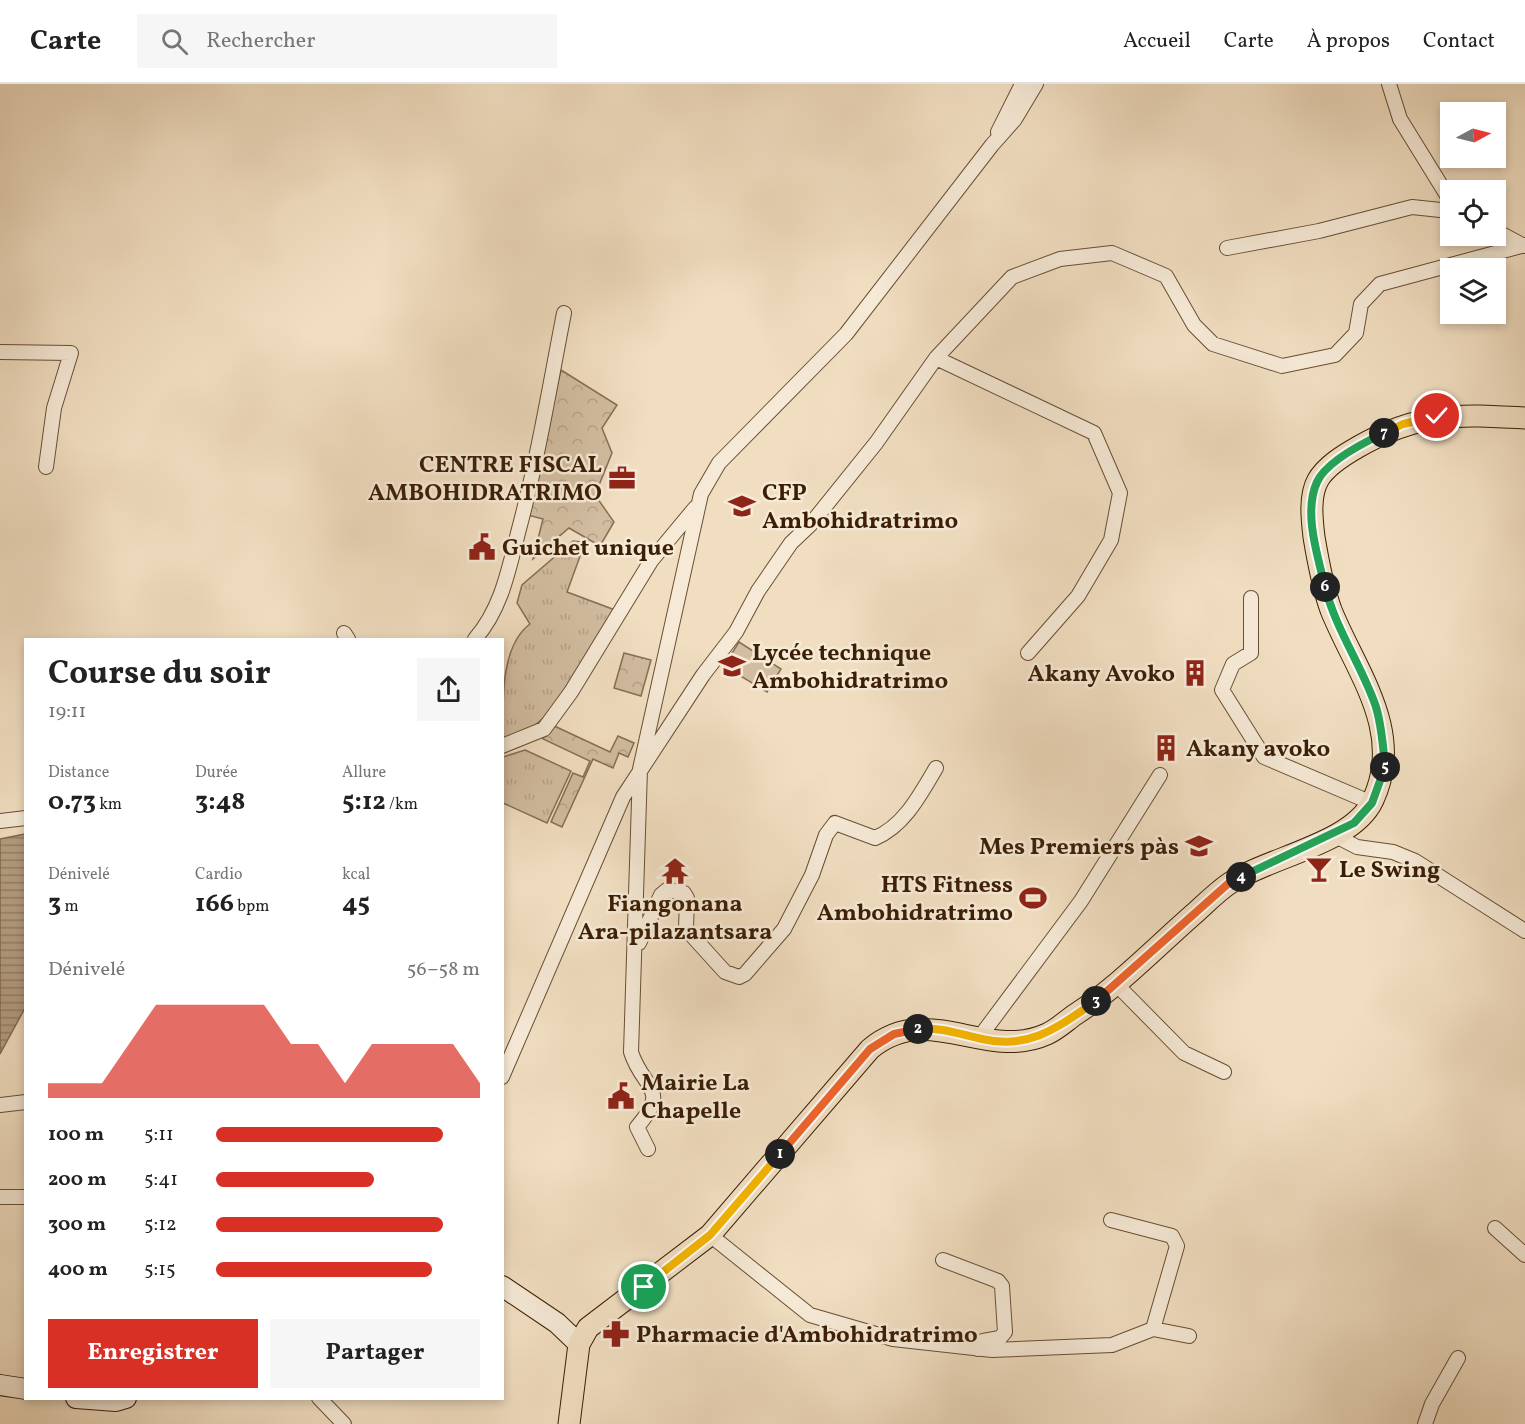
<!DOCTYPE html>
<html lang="fr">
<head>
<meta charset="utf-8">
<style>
  body { margin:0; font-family:Vollkorn,serif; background:#f6f6f6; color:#222; height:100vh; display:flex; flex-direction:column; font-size:22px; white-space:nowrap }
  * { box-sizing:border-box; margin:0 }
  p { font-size:20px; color:#767676 }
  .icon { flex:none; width:33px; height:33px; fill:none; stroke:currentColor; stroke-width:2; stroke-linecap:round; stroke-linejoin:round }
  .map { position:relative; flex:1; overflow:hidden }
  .sheet { position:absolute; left:24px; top:554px; width:480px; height:762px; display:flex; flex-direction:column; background:#fff; border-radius:0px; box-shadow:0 3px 9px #0003 }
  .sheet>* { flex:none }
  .needle { width:39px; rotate:83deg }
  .fabs { position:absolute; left:1440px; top:18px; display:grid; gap:12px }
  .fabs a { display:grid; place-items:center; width:66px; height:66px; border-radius:0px; background:#fff; box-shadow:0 3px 9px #0003; font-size:30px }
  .pin { position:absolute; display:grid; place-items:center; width:51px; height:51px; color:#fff; margin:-26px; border:3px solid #fff; border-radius:50%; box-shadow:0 2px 6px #0007 }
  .km { position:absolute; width:30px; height:30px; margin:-15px; border-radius:50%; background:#222; color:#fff; font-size:16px; line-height:30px; text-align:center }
  .round { display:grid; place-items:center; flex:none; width:63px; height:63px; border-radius:0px; background:#f6f6f6 }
  .overview { display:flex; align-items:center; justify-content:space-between; height:102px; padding:0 24px }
  h1 { font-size:33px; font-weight:700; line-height:45px }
  .figures { display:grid; grid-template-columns:repeat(3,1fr); gap:9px; height:102px; padding:6px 24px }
  .figures div { display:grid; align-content:center }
  .figures b { font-size:26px; font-weight:700 }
  .figures small { font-size:16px; font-weight:400 }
  .figures p { font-size:16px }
  .chart { height:168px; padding:12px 24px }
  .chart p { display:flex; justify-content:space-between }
  .chart svg { width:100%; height:108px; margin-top:6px; fill:#d93025; opacity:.7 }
  .primary-button { display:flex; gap:12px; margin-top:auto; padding:12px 24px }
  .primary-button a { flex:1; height:69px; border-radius:0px; background:#d93025; color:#fff; font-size:24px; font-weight:700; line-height:69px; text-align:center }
  .primary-button a+a { background:#f6f6f6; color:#222 }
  ul { padding:0 24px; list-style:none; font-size:20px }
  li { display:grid; grid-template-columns:96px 72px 1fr; align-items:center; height:45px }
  li i { height:15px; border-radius:8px; background:#d93025 }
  header { display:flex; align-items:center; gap:36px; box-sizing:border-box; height:84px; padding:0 30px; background:#fff; border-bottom:2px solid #e0e0e0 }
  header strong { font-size:28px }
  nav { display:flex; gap:33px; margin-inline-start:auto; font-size:21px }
  .search { width:420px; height:54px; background:#f6f6f6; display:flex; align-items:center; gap:15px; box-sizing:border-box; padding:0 21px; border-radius:0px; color:#767676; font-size:22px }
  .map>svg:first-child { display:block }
  .grass { fill:url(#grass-tufts); stroke:#866e53; stroke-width:1.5 }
  .forest { fill:url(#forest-crowns); stroke:#866e53; stroke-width:1.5 }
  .park { fill:#d2bda1; stroke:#866e53; stroke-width:1.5 }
  .water { fill:url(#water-rules); stroke:#836a4f; stroke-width:1.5 }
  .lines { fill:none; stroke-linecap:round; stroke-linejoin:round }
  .street-casing { stroke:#684e34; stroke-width:16 }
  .secondary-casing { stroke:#3b1e05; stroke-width:22 }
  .primary-casing { stroke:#3b1e05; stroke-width:23 }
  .street { stroke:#f6ead7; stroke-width:14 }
  .secondary { stroke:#f6ead7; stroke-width:20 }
  .primary { stroke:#f1dec1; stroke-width:21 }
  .split-1-casing { stroke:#fff; stroke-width:12 }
  .split-2-casing { stroke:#fff; stroke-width:12 }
  .split-3-casing { stroke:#fff; stroke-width:12 }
  .split-4-casing { stroke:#fff; stroke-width:12 }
  .split-5-casing { stroke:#fff; stroke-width:12 }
  .split-6-casing { stroke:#fff; stroke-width:12 }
  .split-7-casing { stroke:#fff; stroke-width:12 }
  .split-8-casing { stroke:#fff; stroke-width:12 }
  .split-1 { stroke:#f5b400; stroke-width:8 }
  .split-2 { stroke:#f0652b; stroke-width:8 }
  .split-3 { stroke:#f5b400; stroke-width:8 }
  .split-4 { stroke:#f0652b; stroke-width:8 }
  .split-5 { stroke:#22a559; stroke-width:8 }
  .split-6 { stroke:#22a559; stroke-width:8 }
  .split-7 { stroke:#22a559; stroke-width:8 }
  .split-8 { stroke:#f5b400; stroke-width:8 }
  .labels { text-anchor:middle; stroke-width:5; stroke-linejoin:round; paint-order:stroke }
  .poi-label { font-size:24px; font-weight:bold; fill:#3b1e05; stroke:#f6ead7; text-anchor:start }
</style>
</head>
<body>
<header>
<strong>Carte</strong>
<div class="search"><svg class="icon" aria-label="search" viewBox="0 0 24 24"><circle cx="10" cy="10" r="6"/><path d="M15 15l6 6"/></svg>Rechercher</div>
<nav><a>Accueil</a><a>Carte</a><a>À propos</a><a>Contact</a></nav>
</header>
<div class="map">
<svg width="1525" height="1340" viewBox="0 0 1525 1340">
  <defs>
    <pattern id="grass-tufts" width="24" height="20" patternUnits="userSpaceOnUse" patternTransform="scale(1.5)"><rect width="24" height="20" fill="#d2bda1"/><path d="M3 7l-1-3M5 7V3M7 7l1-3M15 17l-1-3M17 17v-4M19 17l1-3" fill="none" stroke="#b5a289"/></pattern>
    <pattern id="forest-crowns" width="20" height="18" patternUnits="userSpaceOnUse" patternTransform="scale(1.5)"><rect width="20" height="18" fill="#d2bda1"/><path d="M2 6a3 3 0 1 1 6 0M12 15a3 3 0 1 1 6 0" fill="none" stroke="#b5a289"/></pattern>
    <pattern id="water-rules" width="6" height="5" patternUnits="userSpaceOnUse" patternTransform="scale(1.5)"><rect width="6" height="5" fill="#b39d81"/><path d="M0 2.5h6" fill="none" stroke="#937f68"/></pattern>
  </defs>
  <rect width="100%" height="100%" fill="#f1dec1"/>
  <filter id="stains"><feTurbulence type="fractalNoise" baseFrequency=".00333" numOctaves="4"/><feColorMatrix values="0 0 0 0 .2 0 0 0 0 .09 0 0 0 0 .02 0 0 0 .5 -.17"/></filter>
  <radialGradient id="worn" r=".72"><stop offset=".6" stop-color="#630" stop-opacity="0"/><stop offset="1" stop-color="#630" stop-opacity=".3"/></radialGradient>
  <path class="grass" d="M 573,457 L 581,458 L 583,464 L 567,508 L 615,526 C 590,569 556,644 503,658 C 503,622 499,563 530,540 L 517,519 L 522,501 Z
    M 525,666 L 571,687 L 547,739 L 503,719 L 503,673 Z"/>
  <path class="forest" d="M 561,286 L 617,321 L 602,344 L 612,369 L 595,411 L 614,438 L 600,462 L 569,444 L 533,475 L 543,435 L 524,430 Z
    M 624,569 L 651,576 L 641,612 L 614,604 Z
    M 550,640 L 610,668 L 618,652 L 634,659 L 628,673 L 619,669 L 613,684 L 593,675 L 562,743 L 551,738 L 573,689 L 583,693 L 590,677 L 543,655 Z"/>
  <path class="park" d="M 739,558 L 781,585 L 767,608 L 724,582 Z"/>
  <path class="water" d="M 25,750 L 25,924 L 0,970 L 0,755 Z"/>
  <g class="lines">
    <defs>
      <path id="street" d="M 1389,0 L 1400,35 L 1450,116
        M 998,48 L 1022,0
        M 1496,147 L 1524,162
        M 1227,164 L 1319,147 L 1412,123 L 1450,127
        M 0,268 L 71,269 L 54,324 L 46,383
        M 936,274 L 1094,349 L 1120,409 L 1111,456 L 1078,512 L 1028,569
        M 1251,514 L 1251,569 L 1233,580 L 1222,606 L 1264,673 L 1372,719
        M 344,549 L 348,555
        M 475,555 C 502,524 509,484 519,445 C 538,374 550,301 564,229
        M 502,662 L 544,645 L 571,608 L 651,477 L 695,424
        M 0,737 L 26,734
        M 1334,751 L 1357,763 L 1393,768 L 1415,777 L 1525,847
        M 639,859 L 661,811 L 667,806 L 684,809 L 687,814 L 686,845 L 725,888 L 739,893 L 745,890 L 784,845 L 812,791 L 826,751 L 835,739 L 875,754 C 904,742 920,711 936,684
        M 1117,901 L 1184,969 L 1224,988
        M 979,954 L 1081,817 L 1160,691
        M 502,993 L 623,713 L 703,591 L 736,548 L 758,507 L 791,459 L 810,441 L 876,359 L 936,274 L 1012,193 L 1060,175 L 1112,169 L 1166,192 L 1194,241 L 1213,260 L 1282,282 L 1335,271 L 1356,249 L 1361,220 L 1380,200 L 1525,161
        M 0,1021 L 26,1018
        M 648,1065 L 637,1043 C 671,1003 643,1006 631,968 L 640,685 L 701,410 L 719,379 L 846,250 L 992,61 L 1015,35 L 1036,0
        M 0,1113 L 26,1113
        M 1111,1136 L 1172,1152 L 1177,1162 L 1153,1245
        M 1495,1144 L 1525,1171
        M 710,1151 L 810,1231 L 893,1255 L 992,1266 L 1112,1261 L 1153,1245 L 1189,1252
        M 943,1176 L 998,1197 L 1002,1202 L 1005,1248 L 1000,1254 L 983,1257 L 978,1265
        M 319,1314 L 344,1340
        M 1425,1340 L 1432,1320 L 1458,1274"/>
      <path id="secondary" d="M 502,1202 L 557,1239 L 579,1260
        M 0,1301 L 26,1305
        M 76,1314 L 116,1317 L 126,1314"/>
      <path id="primary" d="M 569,1340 L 579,1260 L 588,1244 L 710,1151 L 870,965 C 929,916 985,978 1047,950 C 1058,945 1067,936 1076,930 C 1120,901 1156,863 1195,829 C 1206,819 1218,807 1230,799 C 1268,773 1353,760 1373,716 C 1405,647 1356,588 1331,526 C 1323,504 1318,477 1314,453 C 1312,436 1309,412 1318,396 C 1326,382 1344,371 1358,363 C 1419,328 1457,330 1525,334"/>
    </defs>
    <use href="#street" class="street-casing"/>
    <use href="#secondary" class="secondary-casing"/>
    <use href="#primary" class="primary-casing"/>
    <use href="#street" class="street"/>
    <use href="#secondary" class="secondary"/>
    <use href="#primary" class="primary"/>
  </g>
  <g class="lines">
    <defs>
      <path id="split-1" d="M 644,1203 L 710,1151 L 780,1070"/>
      <path id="split-2" d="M 780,1070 L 870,965 L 894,950 L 918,945"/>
      <path id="split-3" d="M 918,945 C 941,943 959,950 982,955 C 1030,966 1058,943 1096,917"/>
      <path id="split-4" d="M 1096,917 L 1230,798 L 1241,793"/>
      <path id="split-5" d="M 1241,793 L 1354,739 L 1372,719 L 1385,683"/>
      <path id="split-6" d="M 1325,503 C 1336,546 1362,582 1376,623 C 1382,643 1383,662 1385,683"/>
      <path id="split-7" d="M 1325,503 C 1318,472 1303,429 1317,398 C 1326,378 1365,358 1384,349"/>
      <path id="split-8" d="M 1384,349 L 1403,340 L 1437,332"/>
    </defs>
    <use href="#split-1" class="split-1-casing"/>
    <use href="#split-2" class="split-2-casing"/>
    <use href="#split-3" class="split-3-casing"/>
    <use href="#split-4" class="split-4-casing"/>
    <use href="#split-5" class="split-5-casing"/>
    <use href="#split-6" class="split-6-casing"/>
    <use href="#split-7" class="split-7-casing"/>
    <use href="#split-8" class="split-8-casing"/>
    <use href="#split-1" class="split-1"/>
    <use href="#split-2" class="split-2"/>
    <use href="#split-3" class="split-3"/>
    <use href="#split-4" class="split-4"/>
    <use href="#split-5" class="split-5"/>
    <use href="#split-6" class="split-6"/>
    <use href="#split-7" class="split-7"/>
    <use href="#split-8" class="split-8"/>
  </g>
  <defs>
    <symbol id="office-bare" viewBox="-9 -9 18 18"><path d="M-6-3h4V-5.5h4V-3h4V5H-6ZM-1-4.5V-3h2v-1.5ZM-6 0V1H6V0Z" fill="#8f2418" stroke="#f6ead7" stroke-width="2.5" paint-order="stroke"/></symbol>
    <symbol id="school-bare" viewBox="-9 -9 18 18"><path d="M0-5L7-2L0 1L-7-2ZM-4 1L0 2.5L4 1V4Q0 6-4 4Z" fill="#8f2418" stroke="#f6ead7" stroke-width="2.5" paint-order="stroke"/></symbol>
    <symbol id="civic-bare" viewBox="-9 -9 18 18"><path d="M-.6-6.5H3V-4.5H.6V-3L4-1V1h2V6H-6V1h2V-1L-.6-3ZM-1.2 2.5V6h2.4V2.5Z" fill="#8f2418" stroke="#f6ead7" stroke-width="2.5" paint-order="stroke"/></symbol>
    <symbol id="building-bare" viewBox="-9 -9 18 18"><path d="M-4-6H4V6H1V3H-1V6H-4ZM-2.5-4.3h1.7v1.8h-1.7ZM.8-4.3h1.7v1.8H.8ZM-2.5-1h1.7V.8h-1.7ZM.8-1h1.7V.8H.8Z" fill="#8f2418" stroke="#f6ead7" stroke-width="2.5" paint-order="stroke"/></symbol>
    <symbol id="bar-bare" viewBox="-9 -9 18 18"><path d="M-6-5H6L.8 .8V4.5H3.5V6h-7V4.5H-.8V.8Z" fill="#8f2418" stroke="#f6ead7" stroke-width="2.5" paint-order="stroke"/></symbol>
    <symbol id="temple-bare" viewBox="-9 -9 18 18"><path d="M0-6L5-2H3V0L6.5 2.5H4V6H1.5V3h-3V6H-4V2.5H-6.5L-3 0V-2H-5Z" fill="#8f2418" stroke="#f6ead7" stroke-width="2.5" paint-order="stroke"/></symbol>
    <symbol id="stadium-bare" viewBox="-9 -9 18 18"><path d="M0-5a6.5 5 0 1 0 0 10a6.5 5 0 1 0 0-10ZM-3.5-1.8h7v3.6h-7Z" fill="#8f2418" stroke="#f6ead7" stroke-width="2.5" paint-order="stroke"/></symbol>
    <symbol id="pharmacy-bare" viewBox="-9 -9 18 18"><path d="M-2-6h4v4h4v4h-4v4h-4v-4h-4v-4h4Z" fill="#8f2418" stroke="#f6ead7" stroke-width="2.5" paint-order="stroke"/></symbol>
  </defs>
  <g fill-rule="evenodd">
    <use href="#office-bare" x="603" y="375" width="38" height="38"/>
    <use href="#school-bare" x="723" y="403" width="38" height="38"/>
    <use href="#civic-bare" x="463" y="444" width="38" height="38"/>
    <use href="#school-bare" x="713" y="563" width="38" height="38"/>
    <use href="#building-bare" x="1176" y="570" width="38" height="38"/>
    <use href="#building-bare" x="1147" y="645" width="38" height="38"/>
    <use href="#school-bare" x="1180" y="743" width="38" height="38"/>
    <use href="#bar-bare" x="1300" y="766" width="38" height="38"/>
    <use href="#temple-bare" x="656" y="768" width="38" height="38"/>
    <use href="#stadium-bare" x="1014" y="795" width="38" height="38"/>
    <use href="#civic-bare" x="602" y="993" width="38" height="38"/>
    <use href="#pharmacy-bare" x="597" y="1231" width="38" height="38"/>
  </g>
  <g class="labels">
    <g class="poi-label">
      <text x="602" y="388" text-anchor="end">CENTRE FISCAL<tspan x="602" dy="28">AMBOHIDRATRIMO</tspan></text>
      <text x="762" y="416">CFP<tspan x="762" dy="28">Ambohidratrimo</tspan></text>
      <text x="502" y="471">Guichet unique</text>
      <text x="752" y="576">Lycée technique<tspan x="752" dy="28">Ambohidratrimo</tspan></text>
      <text x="1175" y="597" text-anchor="end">Akany Avoko</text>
      <text x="1186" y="672">Akany avoko</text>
      <text x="1179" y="770" text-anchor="end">Mes Premiers pàs</text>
      <text x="1339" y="793">Le Swing</text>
      <text x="1013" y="808" text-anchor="end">HTS Fitness<tspan x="1013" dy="28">Ambohidratrimo</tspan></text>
      <text x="675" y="827" text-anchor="middle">Fiangonana<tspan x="675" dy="28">Ara-pilazantsara</tspan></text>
      <text x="641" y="1006">Mairie La<tspan x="641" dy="28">Chapelle</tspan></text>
      <text x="636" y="1258">Pharmacie d'Ambohidratrimo</text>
    </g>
  </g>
  <rect width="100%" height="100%" filter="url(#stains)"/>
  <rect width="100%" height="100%" fill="url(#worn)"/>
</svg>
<div class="fabs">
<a><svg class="needle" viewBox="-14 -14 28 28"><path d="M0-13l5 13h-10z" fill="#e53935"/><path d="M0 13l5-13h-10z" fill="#767676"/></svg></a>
<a><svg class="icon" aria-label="locate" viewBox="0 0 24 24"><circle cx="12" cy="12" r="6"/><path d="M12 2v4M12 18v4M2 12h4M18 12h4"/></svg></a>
<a><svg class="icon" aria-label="layers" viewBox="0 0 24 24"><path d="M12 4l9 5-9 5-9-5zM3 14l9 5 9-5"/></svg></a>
</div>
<div class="pin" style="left:644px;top:1203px;background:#1e9e55"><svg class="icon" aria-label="arrive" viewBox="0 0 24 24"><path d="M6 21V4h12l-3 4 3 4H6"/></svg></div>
<div class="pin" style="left:1437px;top:332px;background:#d93025"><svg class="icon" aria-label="check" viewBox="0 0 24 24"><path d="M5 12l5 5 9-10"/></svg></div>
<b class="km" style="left:780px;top:1070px">1</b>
<b class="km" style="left:918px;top:945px">2</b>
<b class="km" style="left:1096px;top:917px">3</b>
<b class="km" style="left:1241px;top:793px">4</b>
<b class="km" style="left:1385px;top:683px">5</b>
<b class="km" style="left:1325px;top:503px">6</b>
<b class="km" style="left:1384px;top:349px">7</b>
<section class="sheet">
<div class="overview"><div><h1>Course du soir</h1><p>19:11</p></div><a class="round"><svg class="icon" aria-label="share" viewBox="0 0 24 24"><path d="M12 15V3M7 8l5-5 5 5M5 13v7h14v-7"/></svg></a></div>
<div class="figures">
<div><p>Distance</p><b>0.73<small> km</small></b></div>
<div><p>Durée</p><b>3:48</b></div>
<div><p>Allure</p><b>5:12<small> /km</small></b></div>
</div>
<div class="figures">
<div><p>Dénivelé</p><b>3<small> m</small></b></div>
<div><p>Cardio</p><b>166<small> bpm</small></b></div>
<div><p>kcal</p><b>45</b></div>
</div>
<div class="chart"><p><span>Dénivelé</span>56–58 m</p>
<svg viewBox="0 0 160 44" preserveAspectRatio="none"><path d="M0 44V38L10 38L20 38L30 22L40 6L50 6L60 6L70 6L80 6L90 22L100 22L110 38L120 22L130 22L140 22L150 22L160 38V44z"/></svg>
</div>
<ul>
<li><b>100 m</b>5:11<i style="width:86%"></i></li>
<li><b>200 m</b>5:41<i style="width:60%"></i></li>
<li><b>300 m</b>5:12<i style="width:86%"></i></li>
<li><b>400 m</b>5:15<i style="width:82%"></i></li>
</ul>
<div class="primary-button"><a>Enregistrer</a><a>Partager</a></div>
</section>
</div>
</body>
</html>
